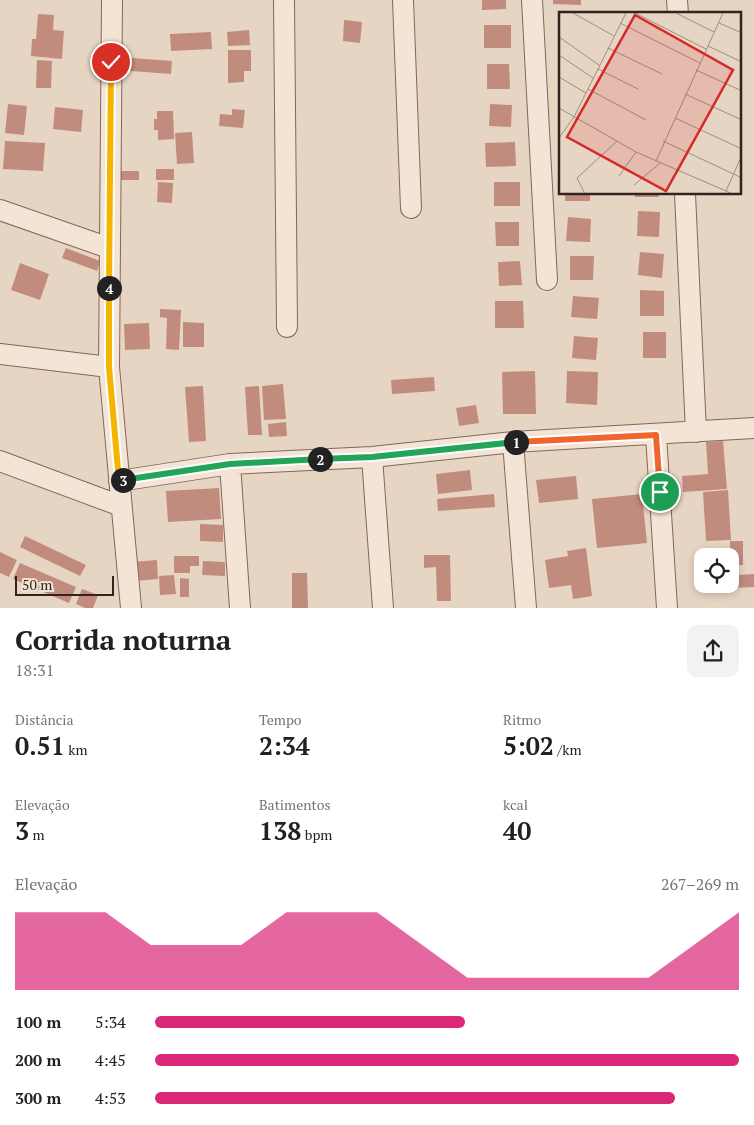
<!DOCTYPE html>
<html lang="pt">
<head>
<meta charset="utf-8">
<style>
  body { margin:0; font-family:"PT Serif",serif; background:#f2f2f2; color:#202124; height:100vh; display:flex; flex-direction:column; font-size:19px; white-space:nowrap }
  * { box-sizing:border-box; margin:0 }
  p { font-size:16px; color:#757577 }
  .icon { flex:none; width:28px; height:28px; fill:none; stroke:currentColor; stroke-width:2; stroke-linecap:round; stroke-linejoin:round }
  .map { position:relative; height:608px; overflow:hidden }
  .drawer { display:flex; flex-direction:column; background:#fff; flex:1 }
  .drawer>* { flex:none }
  .fabs { position:absolute; left:694px; top:548px; display:grid; gap:10px }
  .fabs a { display:grid; place-items:center; width:45px; height:45px; border-radius:10px; background:#fff; box-shadow:0 2px 8px #0003; font-size:25px }
  .scale { position:absolute; left:15px; bottom:12px; width:99px; box-sizing:border-box; padding-left:5px; border:2px solid #31241e; border-top:0; font-size:14px; line-height:18px; white-space:nowrap; color:#31241e; -webkit-text-stroke:4px #f0e1d2; paint-order:stroke }
  .pin { position:absolute; display:grid; place-items:center; width:42px; height:42px; color:#fff; margin:-21px; border:2px solid #fff; border-radius:50%; box-shadow:0 1px 5px #0007 }
  .km { position:absolute; width:25px; height:25px; margin:-12px; border-radius:50%; background:#222; color:#fff; font-size:14px; line-height:25px; text-align:center }
  .round { display:grid; place-items:center; flex:none; width:52px; height:52px; border-radius:10px; background:#f2f2f2 }
  .head { display:flex; align-items:center; justify-content:space-between; height:85px; padding:0 15px }
  h1 { font-size:28px; font-weight:700; line-height:38px }
  .stats { display:grid; grid-template-columns:repeat(3,1fr); gap:8px; height:85px; padding:5px 15px }
  .stats div { display:grid; align-content:center }
  .stats b { font-size:25px; font-weight:700 }
  .stats small { font-size:14px; font-weight:400 }
  .stats p { font-size:14px }
  .chart { height:140px; padding:10px 15px }
  .chart p { display:flex; justify-content:space-between }
  .chart svg { width:100%; height:90px; margin-top:5px; fill:#db2777; opacity:.7 }
  ul { padding:0 15px; list-style:none; font-size:16px }
  li { display:grid; grid-template-columns:80px 60px 1fr; align-items:center; height:38px }
  li i { height:12px; border-radius:6px; background:#db2777 }
  .map>svg:first-child { display:block }
  .building { fill:#c18c7e }
  .lines { fill:none; stroke-linecap:round; stroke-linejoin:round }
  .minor-casing { stroke:#7f685c; stroke-width:22 }
  .minor { stroke:#f3e4d5; stroke-width:20 }
  .split-1-casing { stroke:#fff; stroke-width:10 }
  .split-2-casing { stroke:#fff; stroke-width:10 }
  .split-3-casing { stroke:#fff; stroke-width:10 }
  .split-4-casing { stroke:#fff; stroke-width:10 }
  .split-5-casing { stroke:#fff; stroke-width:10 }
  .split-1 { stroke:#f0652b; stroke-width:6 }
  .split-2 { stroke:#22a559; stroke-width:6 }
  .split-3 { stroke:#22a559; stroke-width:6 }
  .split-4 { stroke:#f5b400; stroke-width:6 }
  .split-5 { stroke:#f5b400; stroke-width:6 }
  .inset-road { fill:none; stroke:#9e8e81; stroke-width:1 }
  .view { fill:#d62828; fill-opacity:0.15; stroke:#d62828; stroke-width:2.5 }
  .inset-edge { fill:none; stroke:#31241e; stroke-width:2.5 }
</style>
</head>
<body>
<div class="map">
<svg width="754" height="608" viewBox="0 0 754 608">
  <rect width="100%" height="100%" fill="#e7d5c3"/>
  <path class="building" d="M 482,0 L 506,0 L 506,9 L 482,10 Z
    M 553,0 L 581,0 L 581,5 L 553,4 Z
    M 38,14 L 54,15 L 53,30 L 64,31 L 62,59 L 31,56 L 32,39 L 36,39 Z
    M 344,20 L 362,22 L 360,43 L 343,41 Z
    M 484,25 L 511,25 L 511,48 L 484,48 Z
    M 249,30 L 250,45 L 228,46 L 227,32 Z
    M 211,32 L 212,49 L 171,51 L 170,34 Z
    M 228,50 L 251,50 L 251,71 L 244,71 L 244,82 L 228,83 Z
    M 119,57 L 172,61 L 171,74 L 118,70 Z
    M 37,60 L 52,61 L 51,88 L 36,88 Z
    M 487,64 L 509,64 L 510,89 L 487,89 Z
    M 8,104 L 27,106 L 24,135 L 5,133 Z
    M 490,104 L 512,105 L 511,127 L 489,126 Z
    M 55,107 L 83,110 L 81,132 L 53,129 Z
    M 232,109 L 245,110 L 243,128 L 219,126 L 220,114 L 232,115 Z
    M 157,111 L 173,111 L 174,139 L 158,140 L 158,130 L 154,130 L 154,119 L 157,119 Z
    M 192,132 L 194,163 L 177,164 L 175,133 Z
    M 5,141 L 45,143 L 43,171 L 3,169 Z
    M 515,142 L 516,166 L 486,167 L 485,143 Z
    M 156,169 L 174,169 L 174,180 L 156,180 Z
    M 119,171 L 139,171 L 139,180 L 119,180 Z
    M 158,182 L 173,183 L 172,203 L 157,202 Z
    M 494,182 L 520,182 L 520,206 L 494,206 Z
    M 565,194 L 590,194 L 590,201 L 565,201 Z
    M 635,194 L 658,194 L 659,197 L 635,197 Z
    M 638,211 L 660,212 L 659,237 L 637,236 Z
    M 568,217 L 591,219 L 590,242 L 566,241 Z
    M 495,222 L 519,222 L 519,246 L 496,246 Z
    M 66,248 L 100,261 L 97,271 L 62,258 Z
    M 640,252 L 664,254 L 662,278 L 638,275 Z
    M 570,256 L 594,256 L 593,280 L 570,280 Z
    M 520,261 L 522,285 L 499,286 L 498,262 Z
    M 20,263 L 49,274 L 40,300 L 11,290 Z
    M 640,290 L 664,291 L 664,316 L 640,316 Z
    M 573,296 L 599,298 L 597,319 L 571,317 Z
    M 495,301 L 523,301 L 524,328 L 495,328 Z
    M 160,309 L 181,310 L 179,350 L 166,349 L 167,318 L 160,317 Z
    M 183,322 L 204,323 L 204,347 L 183,347 Z
    M 149,323 L 150,349 L 125,350 L 124,324 Z
    M 643,332 L 666,332 L 666,358 L 643,358 Z
    M 574,336 L 598,338 L 596,360 L 572,358 Z
    M 535,371 L 536,414 L 503,414 L 502,372 Z
    M 567,371 L 598,372 L 597,405 L 566,403 Z
    M 434,377 L 435,391 L 392,394 L 391,380 Z
    M 283,384 L 286,419 L 264,420 L 262,386 Z
    M 203,386 L 206,441 L 189,442 L 185,387 Z
    M 259,386 L 262,435 L 248,435 L 245,387 Z
    M 476,405 L 479,423 L 459,426 L 456,408 Z
    M 286,422 L 287,436 L 269,437 L 268,424 Z
    M 723,441 L 727,489 L 683,492 L 682,476 L 708,474 L 706,442 Z
    M 470,470 L 472,490 L 438,494 L 436,474 Z
    M 576,476 L 578,499 L 539,503 L 536,480 Z
    M 219,488 L 221,519 L 168,522 L 166,491 Z
    M 728,490 L 731,540 L 706,541 L 703,492 Z
    M 494,494 L 495,507 L 438,511 L 437,499 Z
    M 642,494 L 647,543 L 597,548 L 592,499 Z
    M 200,524 L 223,525 L 223,542 L 200,541 Z
    M 25,536 L 86,565 L 80,576 L 20,547 Z
    M 730,541 L 743,541 L 743,565 L 730,565 Z
    M 586,548 L 592,596 L 573,599 L 571,585 L 549,588 L 545,560 L 568,556 L 567,551 Z
    M 0,552 L 17,560 L 9,577 L 0,573 Z
    M 424,555 L 450,555 L 451,601 L 437,601 L 436,567 L 424,568 Z
    M 174,556 L 199,556 L 199,566 L 190,566 L 190,573 L 174,573 Z
    M 157,560 L 158,579 L 135,581 L 133,562 Z
    M 203,561 L 225,562 L 225,576 L 202,575 Z
    M 20,563 L 76,587 L 69,603 L 13,579 Z
    M 730,567 L 738,567 L 738,575 L 754,574 L 754,587 L 731,588 Z
    M 292,573 L 307,573 L 308,608 L 292,608 Z
    M 174,575 L 176,594 L 160,595 L 159,576 Z
    M 180,578 L 189,579 L 189,597 L 180,597 Z
    M 82,589 L 98,595 L 93,608 L 85,608 L 76,604 Z"/>
  <g class="lines">
    <defs>
      <path id="minor" d="M 112,0 L 109,367 L 131,608
        M 284,0 L 287,327
        M 403,0 L 411,208
        M 532,0 L 547,280
        M 677,0 L 678,14
        M 685,194 L 696,432
        M 0,210 L 109,248
        M 0,354 L 109,367
        M 656,435 L 667,608
        M 513,442 L 526,608
        M 372,457 L 383,608
        M 0,461 L 121,506
        M 230,464 L 240,608
        M 119,481 L 230,464 L 372,457 L 513,442 L 754,428"/>
    </defs>
    <use href="#minor" class="minor-casing"/>
    <use href="#minor" class="minor"/>
  </g>
  <g class="lines">
    <defs>
      <path id="split-1" d="M 516,442 L 656,435 L 660,492"/>
      <path id="split-2" d="M 320,459 L 372,457 L 516,442"/>
      <path id="split-3" d="M 123,480 L 230,464 L 320,459"/>
      <path id="split-4" d="M 109,288 L 109,367 L 119,481 L 123,480"/>
      <path id="split-5" d="M 109,288 L 111,62"/>
    </defs>
    <use href="#split-1" class="split-1-casing"/>
    <use href="#split-2" class="split-2-casing"/>
    <use href="#split-3" class="split-3-casing"/>
    <use href="#split-4" class="split-4-casing"/>
    <use href="#split-5" class="split-5-casing"/>
    <use href="#split-1" class="split-1"/>
    <use href="#split-2" class="split-2"/>
    <use href="#split-3" class="split-3"/>
    <use href="#split-4" class="split-4"/>
    <use href="#split-5" class="split-5"/>
  </g>
  <g transform="translate(559 12)">
    <rect width="182" height="182" fill="#e7d5c3"/>
    <path class="inset-road" d="M 14,1 L 55,24M 76,1 L 147,37M 117,1 L 155,20M 61,11 L 141,51M 160,11 L 183,21M 0,25 L 40,53M 149,34 L 183,50M 49,36 L 103,62M 0,43 L 34,66M 39,57 L 79,77M 137,58 L 183,79M 0,65 L 27,81M 29,77 L 87,108M 126,82 L 183,108M 0,96 L 77,140 L 167,179M 116,106 L 183,137M 0,126 L 15,105 L 67,1M 104,129 L 183,166M 97,149 L 164,1M 60,164 L 77,140M 75,173 L 101,151M 26,182 L 18,166 L 58,129M 173,182 L 167,179 L 183,143"/>
    <path class="view" d="M 76,3 L 174,58 L 107,179 L 8,125 Z"/>
    <rect width="182" height="182" class="inset-edge"/>
  </g>
</svg>
<div class="fabs">
<a><svg class="icon" aria-label="locate" viewBox="0 0 24 24"><circle cx="12" cy="12" r="6"/><path d="M12 2v4M12 18v4M2 12h4M18 12h4"/></svg></a>
</div>
<div class="scale">50 m</div>
<div class="pin" style="left:660px;top:492px;background:#1e9e55"><svg class="icon" aria-label="arrive" viewBox="0 0 24 24"><path d="M6 21V4h12l-3 4 3 4H6"/></svg></div>
<div class="pin" style="left:111px;top:62px;background:#d93025"><svg class="icon" aria-label="check" viewBox="0 0 24 24"><path d="M5 12l5 5 9-10"/></svg></div>
<b class="km" style="left:516px;top:442px">1</b>
<b class="km" style="left:320px;top:459px">2</b>
<b class="km" style="left:123px;top:480px">3</b>
<b class="km" style="left:109px;top:288px">4</b>
</div>
<section class="drawer">
<div class="head"><div><h1>Corrida noturna</h1><p>18:31</p></div><a class="round"><svg class="icon" aria-label="share" viewBox="0 0 24 24"><path d="M12 15V3M7 8l5-5 5 5M5 13v7h14v-7"/></svg></a></div>
<div class="stats">
<div><p>Distância</p><b>0.51<small> km</small></b></div>
<div><p>Tempo</p><b>2:34</b></div>
<div><p>Ritmo</p><b>5:02<small> /km</small></b></div>
</div>
<div class="stats">
<div><p>Elevação</p><b>3<small> m</small></b></div>
<div><p>Batimentos</p><b>138<small> bpm</small></b></div>
<div><p>kcal</p><b>40</b></div>
</div>
<div class="chart"><p><span>Elevação</span>267–269 m</p>
<svg viewBox="0 0 160 44" preserveAspectRatio="none"><path d="M0 44V6L10 6L20 6L30 22L40 22L50 22L60 6L70 6L80 6L90 22L100 38L110 38L120 38L130 38L140 38L150 22L160 6V44z"/></svg>
</div>
<ul>
<li><b>100 m</b>5:34<i style="width:53%"></i></li>
<li><b>200 m</b>4:45<i style="width:100%"></i></li>
<li><b>300 m</b>4:53<i style="width:89%"></i></li>
</ul>
</section>
</body>
</html>
